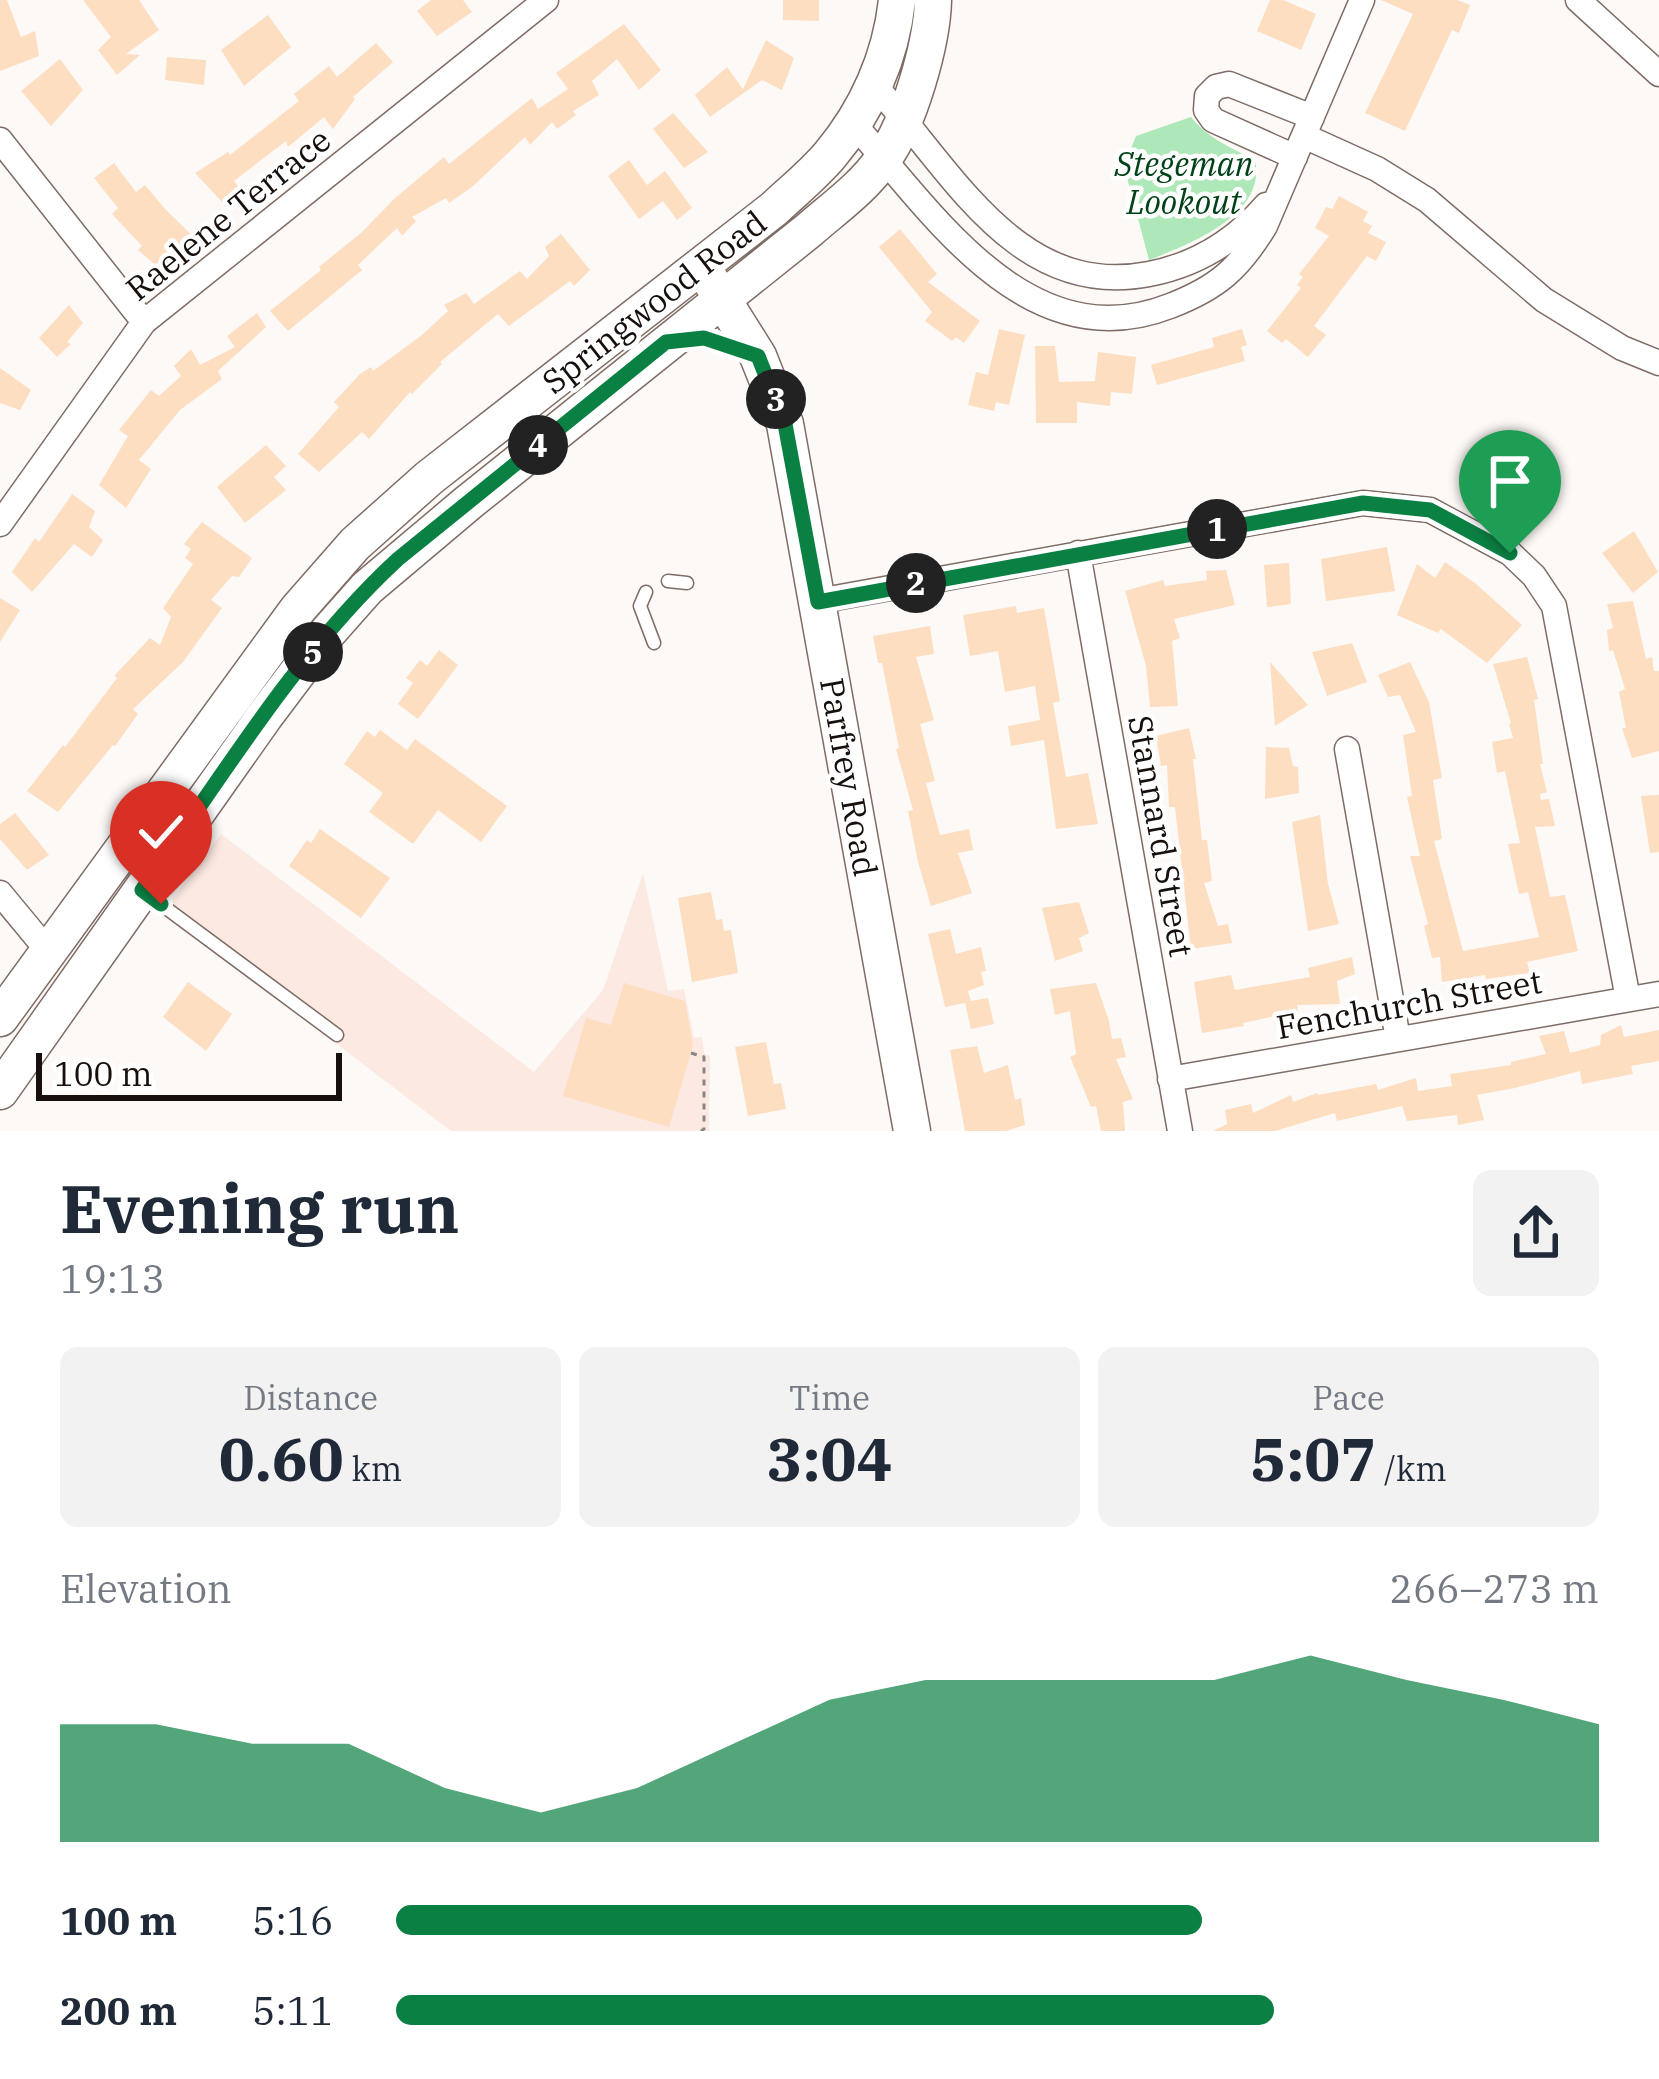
<!DOCTYPE html>
<html lang="en">
<head>
<meta charset="utf-8">
<style>
  body { margin:0; font-family:"IBM Plex Serif",serif; background:#f2f2f3; color:#1f2937; height:100vh; display:flex; flex-direction:column; font-size:45px; white-space:nowrap }
  * { box-sizing:border-box; margin:0 }
  p { font-size:39px; color:#747a83 }
  .icon { flex:none; width:66px; height:66px; fill:none; stroke:currentColor; stroke-width:2; stroke-linecap:round; stroke-linejoin:round }
  .map { position:relative; height:1131px; overflow:hidden }
  .side { display:flex; flex-direction:column; background:#fff; flex:1 }
  .side>* { flex:none }
  .scale { position:absolute; left:36px; bottom:30px; width:306px; box-sizing:border-box; padding-left:12px; border:6px solid #160f0c; border-top:0; font-size:33px; line-height:42px; white-space:nowrap; color:#160f0c; -webkit-text-stroke:9px #fff; paint-order:stroke }
  .pin { position:absolute; display:grid; place-items:center; width:102px; height:102px; color:#fff; margin:-123px -51px; border-radius:50% 50% 50% 0; rotate:-45deg; box-shadow:0 0 12px #0007 }
  .pin .icon { rotate:45deg }
  .km { position:absolute; width:60px; height:60px; margin:-30px; border-radius:50%; background:#222; color:#fff; font-size:33px; line-height:60px; text-align:center }
  .round { display:grid; place-items:center; flex:none; width:126px; height:126px; border-radius:18px; background:#f2f2f3 }
  .overview { display:flex; align-items:center; justify-content:space-between; height:204px; padding:0 60px }
  h1 { font-size:66px; font-weight:800; line-height:90px }
  .stats { display:grid; grid-template-columns:repeat(3,1fr); gap:18px; height:204px; padding:12px 60px }
  .stats div { display:grid; align-content:center; border-radius:18px; background:#f2f2f3; text-align:center }
  .stats b { font-size:60px; font-weight:800 }
  .stats small { font-size:33px; font-weight:400 }
  .stats p { font-size:33px }
  .chart { height:336px; padding:24px 60px }
  .chart p { display:flex; justify-content:space-between }
  .chart svg { width:100%; height:216px; margin-top:12px; fill:#0b8043; opacity:.7 }
  ul { padding:0 60px; list-style:none; font-size:39px }
  li { display:grid; grid-template-columns:192px 144px 1fr; align-items:center; height:90px }
  li i { height:30px; border-radius:15px; background:#0b8043 }
  .map>svg:first-child { display:block }
  .built { fill:#fbe9e2 }
  .green { fill:#aee8b8 }
  .building { fill:#fddec1 }
  .lines { fill:none; stroke-linecap:round; stroke-linejoin:round }
  .service-casing { stroke:#7e6c65; stroke-width:15 }
  .minor-casing { stroke:#7e6c65; stroke-width:27 }
  .secondary-casing { stroke:#7e6c65; stroke-width:39 }
  .path { stroke:#8b8583; stroke-width:3; stroke-dasharray:6 6; stroke-linecap:butt }
  .service { stroke:#fff; stroke-width:12 }
  .minor { stroke:#fff; stroke-width:24 }
  .secondary { stroke:#fff; stroke-width:36 }
  .route-casing { stroke:#fff; stroke-width:24 }
  .route { stroke:#0b8043; stroke-width:15 }
  .labels { text-anchor:middle; stroke-width:9; stroke-linejoin:round; paint-order:stroke }
  .park-label { font-size:33px; font-style:italic; fill:#004217; stroke:#fff }
  .street-label { font-size:33px; fill:#160f0c; stroke:#fff }
</style>
</head>
<body>
<div class="map">
<svg width="1659" height="1131" viewBox="0 0 1659 1131">
  <rect width="100%" height="100%" fill="#fdf9f7"/>
  <path class="built" d="M 221,834 L 534,1072 L 603,990 L 643,873 L 668,991 L 684,989 L 694,1038 L 702,1037 L 704,1053 L 710,1056 L 709,1131 L 451,1131 L 163,912 Z"/>
  <path class="green" d="M 1191,117 C 1207,138 1232,148 1255,160 C 1267,215 1190,244 1149,260 L 1124,166 L 1136,136 Z"/>
  <path class="building" d="M 0,0 L 7,0 L 21,37 L 35,31 L 39,56 L 0,71 Z
    M 83,0 L 139,0 L 159,30 L 126,54 L 140,55 L 117,75 L 98,50 L 111,37 Z
    M 431,0 L 463,0 L 472,12 L 437,36 L 417,11 Z
    M 783,0 L 819,0 L 819,21 L 783,20 Z
    M 1270,0 L 1283,0 L 1316,14 L 1301,50 L 1257,31 Z
    M 1381,0 L 1457,0 L 1470,5 L 1459,33 L 1452,30 L 1405,131 L 1365,113 L 1413,14 Z
    M 268,15 L 291,47 L 244,86 L 221,50 Z
    M 624,24 L 661,70 L 639,90 L 617,59 L 592,81 L 599,95 L 573,111 L 576,115 L 557,129 L 552,122 L 530,145 L 525,137 L 472,187 L 449,203 L 446,198 L 412,217 L 416,221 L 402,236 L 397,228 L 358,265 L 362,270 L 288,331 L 270,311 L 321,270 L 319,267 L 362,232 L 394,199 L 444,157 L 449,164 L 532,98 L 538,109 L 568,89 L 556,73 Z
    M 766,40 L 794,58 L 782,90 L 762,80 L 710,117 L 695,95 L 727,67 L 743,89 Z
    M 376,43 L 393,62 L 353,97 L 355,99 L 333,129 L 324,117 L 288,147 L 286,141 L 234,181 L 241,190 L 225,205 L 195,173 L 228,152 L 230,155 L 299,101 L 294,94 L 329,66 L 337,77 Z
    M 167,57 L 206,60 L 204,85 L 165,80 Z
    M 60,59 L 83,90 L 51,126 L 21,91 Z
    M 673,113 L 708,152 L 684,168 L 653,129 Z
    M 629,160 L 647,185 L 665,171 L 692,208 L 677,220 L 663,201 L 639,219 L 608,176 Z
    M 114,163 L 136,192 L 145,185 L 166,210 L 198,241 L 159,268 L 138,250 L 142,246 L 112,214 L 118,208 L 94,178 Z
    M 1339,196 L 1368,212 L 1363,221 L 1372,226 L 1368,233 L 1386,242 L 1376,261 L 1367,256 L 1314,326 L 1326,335 L 1308,357 L 1286,339 L 1282,343 L 1267,331 L 1301,288 L 1297,285 L 1303,277 L 1299,274 L 1329,236 L 1315,228 L 1326,207 L 1332,209 Z
    M 900,229 L 937,274 L 928,282 L 980,321 L 964,343 L 956,337 L 952,341 L 925,321 L 932,312 L 879,247 Z
    M 561,234 L 590,270 L 574,286 L 570,281 L 509,326 L 498,314 L 440,362 L 442,364 L 412,394 L 410,392 L 369,439 L 362,432 L 319,472 L 298,454 L 339,407 L 334,402 L 360,374 L 371,367 L 373,371 L 422,335 L 448,311 L 444,305 L 466,293 L 474,304 L 520,271 L 527,279 L 549,256 L 545,247 Z
    M 69,305 L 83,323 L 67,342 L 71,344 L 57,357 L 39,338 Z
    M 257,313 L 266,327 L 218,371 L 222,379 L 180,410 L 139,460 L 151,469 L 126,508 L 99,485 L 128,436 L 119,430 L 151,390 L 159,396 L 181,376 L 174,366 L 191,349 L 200,365 L 235,347 L 227,336 Z
    M 999,329 L 1025,335 L 1009,405 L 996,402 L 994,411 L 968,405 L 976,372 L 988,375 Z
    M 1242,329 L 1247,345 L 1241,347 L 1245,361 L 1157,385 L 1151,365 L 1214,347 L 1212,338 Z
    M 1035,346 L 1055,346 L 1059,382 L 1095,381 L 1098,352 L 1136,357 L 1132,394 L 1111,392 L 1110,406 L 1077,402 L 1077,423 L 1036,423 Z
    M 0,368 L 31,390 L 20,410 L 0,403 Z
    M 266,445 L 286,466 L 274,477 L 286,490 L 245,523 L 217,487 Z
    M 72,494 L 95,511 L 89,527 L 103,540 L 92,557 L 74,544 L 32,592 L 12,572 L 35,538 L 39,542 Z
    M 202,522 L 252,558 L 239,577 L 232,576 L 211,600 L 222,608 L 183,662 L 133,709 L 138,714 L 115,746 L 113,745 L 58,812 L 27,791 L 63,745 L 65,747 L 117,678 L 114,676 L 150,638 L 160,645 L 171,617 L 163,608 L 193,564 L 185,558 L 191,549 L 184,544 Z
    M 1634,531 L 1658,572 L 1633,593 L 1602,553 Z
    M 1387,547 L 1395,591 L 1326,601 L 1321,559 Z
    M 1445,562 L 1475,583 L 1522,625 L 1487,663 L 1441,629 L 1438,633 L 1397,615 L 1417,564 L 1435,578 Z
    M 1289,563 L 1291,604 L 1267,607 L 1264,565 Z
    M 1226,570 L 1235,605 L 1174,619 L 1180,638 L 1172,641 L 1178,706 L 1150,707 L 1146,666 L 1125,591 L 1163,580 L 1165,586 L 1207,580 L 1206,571 Z
    M 0,598 L 20,610 L 0,642 Z
    M 1633,601 L 1646,659 L 1652,657 L 1654,671 L 1659,671 L 1659,751 L 1632,758 L 1622,728 L 1626,728 L 1619,692 L 1625,689 L 1613,650 L 1609,651 L 1607,630 L 1613,628 L 1607,604 Z
    M 1016,606 L 1017,613 L 1044,608 L 1060,701 L 1053,703 L 1066,777 L 1088,773 L 1098,824 L 1056,829 L 1044,740 L 1011,746 L 1008,726 L 1040,720 L 1035,686 L 1005,692 L 998,651 L 970,656 L 963,615 Z
    M 930,626 L 934,654 L 916,657 L 934,720 L 920,724 L 935,781 L 926,783 L 940,835 L 969,829 L 973,850 L 958,853 L 972,893 L 931,906 L 918,862 L 908,811 L 913,810 L 896,749 L 899,748 L 882,663 L 878,663 L 873,636 Z
    M 1352,643 L 1367,682 L 1327,696 L 1312,652 Z
    M 439,650 L 458,665 L 418,719 L 398,704 L 413,683 L 406,678 L 420,660 L 427,666 Z
    M 1527,657 L 1538,699 L 1534,700 L 1543,764 L 1540,764 L 1547,792 L 1540,794 L 1541,800 L 1549,799 L 1555,826 L 1535,827 L 1550,897 L 1565,895 L 1578,951 L 1527,962 L 1530,973 L 1486,979 L 1485,975 L 1442,982 L 1440,957 L 1432,958 L 1424,926 L 1428,924 L 1410,856 L 1420,856 L 1407,797 L 1412,796 L 1403,735 L 1416,732 L 1400,695 L 1388,697 L 1378,675 L 1410,662 L 1429,702 L 1442,778 L 1433,780 L 1442,839 L 1434,841 L 1463,951 L 1539,937 L 1528,892 L 1519,894 L 1508,844 L 1520,843 L 1505,771 L 1497,773 L 1492,742 L 1513,738 L 1509,724 L 1511,723 L 1493,664 Z
    M 1270,662 L 1308,705 L 1275,726 Z
    M 1189,728 L 1196,759 L 1193,759 L 1202,840 L 1207,840 L 1212,881 L 1204,883 L 1218,926 L 1228,924 L 1232,943 L 1191,949 L 1175,807 L 1169,807 L 1167,765 L 1161,766 L 1156,736 Z
    M 380,730 L 407,750 L 415,739 L 507,806 L 481,842 L 438,810 L 413,844 L 369,812 L 383,793 L 344,764 L 367,731 L 375,737 Z
    M 1266,747 L 1289,748 L 1293,766 L 1298,767 L 1299,793 L 1265,799 Z
    M 1659,795 L 1659,852 L 1650,853 L 1641,796 Z
    M 15,813 L 49,855 L 27,870 L 0,839 L 0,824 Z
    M 1320,815 L 1328,884 L 1339,924 L 1308,931 L 1292,822 Z
    M 320,829 L 390,878 L 361,918 L 289,866 L 307,840 L 311,843 Z
    M 711,892 L 716,920 L 722,919 L 724,931 L 731,930 L 738,973 L 692,982 L 678,898 Z
    M 1079,902 L 1089,933 L 1079,938 L 1083,951 L 1055,961 L 1042,908 Z
    M 950,929 L 956,954 L 981,947 L 986,971 L 981,972 L 984,985 L 968,991 L 971,1001 L 988,998 L 994,1024 L 971,1029 L 965,1003 L 945,1007 L 928,934 Z
    M 1352,957 L 1355,974 L 1337,981 L 1340,1004 L 1297,1005 L 1298,1011 L 1243,1023 L 1244,1026 L 1202,1033 L 1194,982 L 1231,975 L 1235,990 L 1310,977 L 1308,968 Z
    M 188,982 L 232,1014 L 206,1051 L 163,1017 Z
    M 624,983 L 685,1001 L 693,1046 L 669,1127 L 563,1096 L 586,1018 L 611,1025 Z
    M 1096,983 L 1109,1021 L 1112,1039 L 1121,1038 L 1126,1057 L 1116,1059 L 1133,1099 L 1123,1102 L 1125,1131 L 1101,1131 L 1096,1106 L 1091,1107 L 1070,1057 L 1076,1054 L 1070,1011 L 1055,1015 L 1050,989 Z
    M 1621,1025 L 1624,1037 L 1659,1030 L 1659,1061 L 1631,1066 L 1633,1074 L 1582,1084 L 1580,1071 L 1515,1088 L 1477,1095 L 1484,1120 L 1458,1125 L 1457,1115 L 1407,1121 L 1402,1106 L 1337,1121 L 1335,1113 L 1275,1131 L 1213,1131 L 1227,1124 L 1225,1110 L 1251,1104 L 1253,1113 L 1291,1095 L 1293,1102 L 1317,1093 L 1318,1095 L 1376,1084 L 1378,1090 L 1416,1078 L 1418,1091 L 1452,1086 L 1450,1074 L 1511,1065 L 1511,1062 L 1546,1054 L 1539,1036 L 1564,1031 L 1570,1053 L 1600,1045 L 1601,1035 Z
    M 766,1042 L 774,1084 L 781,1083 L 786,1109 L 748,1116 L 735,1047 Z
    M 977,1046 L 984,1073 L 1008,1065 L 1015,1100 L 1021,1098 L 1025,1125 L 1006,1131 L 965,1131 L 950,1050 Z"/>
  <g class="lines">
    <defs>
      <path id="service" d="M 668,581 L 687,583
        M 646,592 L 640,606 L 654,643
        M 143,891 L 337,1035"/>
      <path id="minor" d="M 1578,0 L 1659,74
        M 875,86 C 951,168 1016,300 1149,274 C 1196,265 1235,241 1266,205
        M 854,124 C 934,215 1029,361 1170,306 C 1217,288 1239,269 1265,226 L 1362,0
        M 1304,136 L 1377,169 L 1427,200 L 1544,300 L 1622,348 L 1659,363
        M 0,140 L 144,322
        M 1295,157 L 1213,120 L 1206,110 L 1207,96 L 1216,87 L 1229,84 L 1312,117
        M 0,524 L 144,322 L 546,0
        M 1078,553 L 1180,1131
        M 818,601 L 1363,503 L 1430,510 L 1510,553 L 1534,576 L 1554,606 L 1628,999
        M 1347,749 L 1398,1039
        M 0,893 L 48,951
        M 1170,1079 L 1659,994"/>
      <path id="secondary" d="M 709,278 L 758,356 L 785,424 L 912,1131
        M 0,1018 L 298,609 L 355,544 L 429,478 L 775,208 C 793,191 814,174 830,155 C 867,111 891,57 897,0
        M 0,1091 L 264,717 L 328,632 L 367,588 L 469,502 L 809,230 C 834,208 864,187 883,159 C 909,124 932,43 933,0"/>
    </defs>
    <use href="#service" class="service-casing"/>
    <use href="#minor" class="minor-casing"/>
    <use href="#secondary" class="secondary-casing"/>
    <path class="path" d="M 691,1053 L 704,1057 L 704,1129 L 701,1131"/>
    <use href="#service" class="service"/>
    <use href="#minor" class="minor"/>
    <use href="#secondary" class="secondary"/>
  </g>
  <g class="lines">
    <defs>
      <path id="route" d="M 161,904 L 142,890 C 221,778 297,652 398,559 L 666,342 L 704,338 L 758,356 L 785,424 L 818,602 L 1363,503 L 1430,510 L 1510,553"/>
    </defs>
    <use href="#route" class="route-casing"/>
    <use href="#route" class="route"/>
  </g>
  <g class="labels">
    <g class="park-label">
      <text x="1184" y="176">Stegeman<tspan x="1184" dy="38">Lookout</tspan></text>
    </g>
    <g class="street-label">
      <text transform="translate(228 214) rotate(-39)" y="12">Raelene Terrace</text>
      <text transform="translate(654 302) rotate(-38)" y="12">Springwood Road</text>
      <text transform="translate(849 777) rotate(80)" y="12">Parfrey Road</text>
      <text transform="translate(1161 836) rotate(80)" y="12">Stannard Street</text>
      <text transform="translate(1409 1004) rotate(-10)" y="12">Fenchurch Street</text>
    </g>
  </g>
</svg>
<div class="scale">100 m</div>
<div class="pin" style="left:1510px;top:553px;background:#1e9e55"><svg class="icon" aria-label="arrive" viewBox="0 0 24 24"><path d="M6 21V4h12l-3 4 3 4H6"/></svg></div>
<div class="pin" style="left:161px;top:904px;background:#d93025"><svg class="icon" aria-label="check" viewBox="0 0 24 24"><path d="M5 12l5 5 9-10"/></svg></div>
<b class="km" style="left:1217px;top:529px">1</b>
<b class="km" style="left:916px;top:583px">2</b>
<b class="km" style="left:776px;top:399px">3</b>
<b class="km" style="left:538px;top:445px">4</b>
<b class="km" style="left:313px;top:652px">5</b>
</div>
<section class="side">
<div class="overview"><div><h1>Evening run</h1><p>19:13</p></div><a class="round"><svg class="icon" aria-label="share" viewBox="0 0 24 24"><path d="M12 15V3M7 8l5-5 5 5M5 13v7h14v-7"/></svg></a></div>
<div class="stats">
<div><p>Distance</p><b>0.60<small> km</small></b></div>
<div><p>Time</p><b>3:04</b></div>
<div><p>Pace</p><b>5:07<small> /km</small></b></div>
</div>
<div class="chart"><p><span>Elevation</span>266–273 m</p>
<svg viewBox="0 0 160 44" preserveAspectRatio="none"><path d="M0 44V20L10 20L20 24L30 24L40 33L50 38L60 33L70 24L80 15L90 11L100 11L110 11L120 11L130 6L140 11L150 15L160 20V44z"/></svg>
</div>
<ul>
<li><b>100 m</b>5:16<i style="width:67%"></i></li>
<li><b>200 m</b>5:11<i style="width:73%"></i></li>
</ul>
</section>
</body>
</html>
